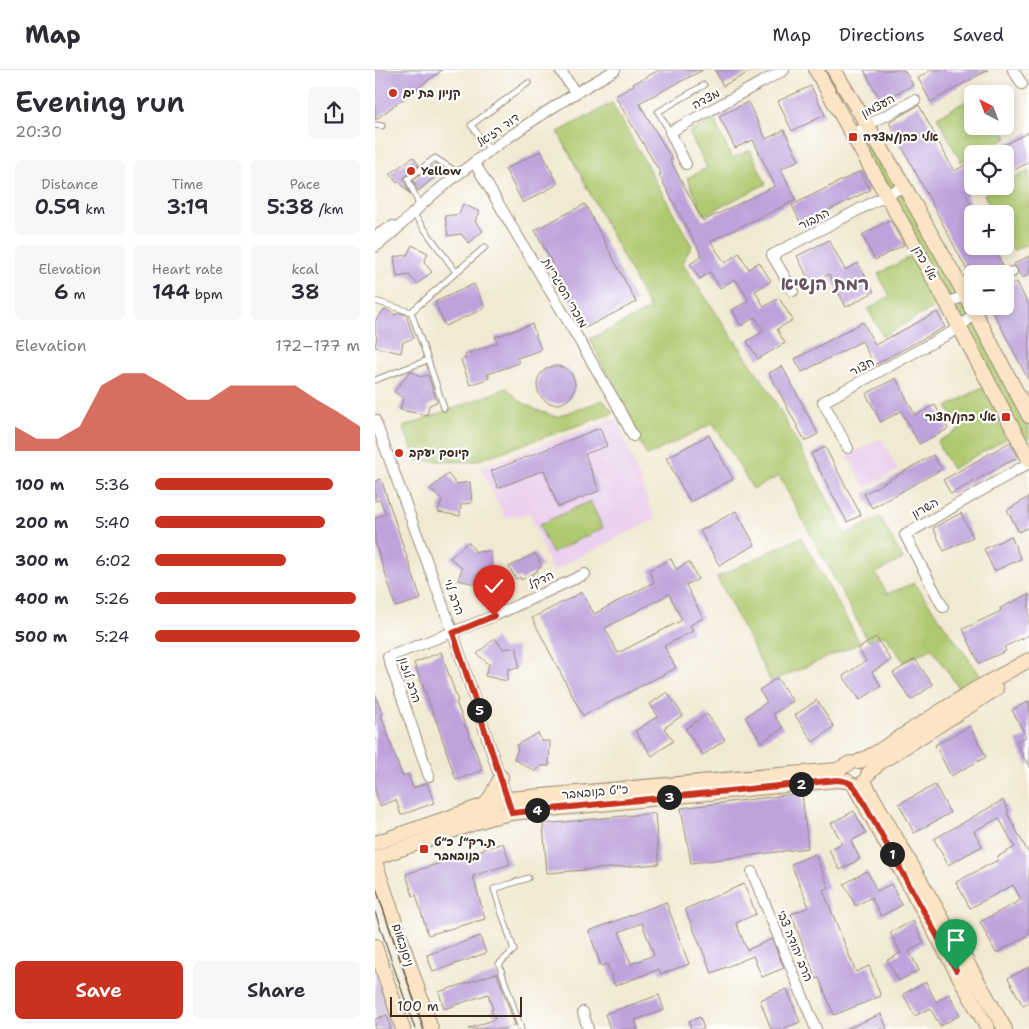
<!DOCTYPE html>
<html lang="en">
<head>
<meta charset="utf-8">
<style>
  body { margin:0; font-family:"Shantell Sans","Playpen Sans Hebrew",sans-serif; background:#f7f7f7; color:#2b2b33; height:100vh; display:flex; flex-direction:column; font-size:19px; white-space:nowrap }
  * { box-sizing:border-box; margin:0 }
  p { font-size:16px; color:#7c7c81 }
  .icon { flex:none; width:28px; height:28px; fill:none; stroke:currentColor; stroke-width:2; stroke-linecap:round; stroke-linejoin:round }
  .map { position:relative; flex:1; overflow:hidden }
  .side { display:flex; flex-direction:column; background:#fff; width:375px }
  .side>* { flex:none }
  .needle { width:32px; rotate:318deg }
  .tools { position:absolute; left:589px; top:15px; display:grid; gap:10px }
  .tools a { display:grid; place-items:center; width:50px; height:50px; border-radius:8px; background:#fff; box-shadow:0 2px 8px #0003; font-size:25px }
  .scale { position:absolute; left:15px; bottom:12px; width:132px; box-sizing:border-box; padding-left:5px; border:2px solid #3b2a1e; border-top:0; font-size:14px; line-height:18px; white-space:nowrap; color:#3b2a1e; -webkit-text-stroke:4px #fff; paint-order:stroke }
  .pin { position:absolute; display:grid; place-items:center; width:42px; height:42px; color:#fff; margin:-51px -21px; border-radius:50% 50% 50% 0; rotate:-45deg; box-shadow:0 0 5px #0007 }
  .pin .icon { rotate:45deg }
  .km { position:absolute; width:25px; height:25px; margin:-12px; border-radius:50%; background:#222; color:#fff; font-size:14px; line-height:25px; text-align:center }
  .round { display:grid; place-items:center; flex:none; width:52px; height:52px; border-radius:8px; background:#f7f7f7 }
  .head { display:flex; align-items:center; justify-content:space-between; height:85px; padding:0 15px }
  h1 { font-size:28px; font-weight:600; line-height:38px }
  .stats { display:grid; grid-template-columns:repeat(3,1fr); gap:8px; height:85px; padding:5px 15px }
  .stats div { display:grid; align-content:center; border-radius:8px; background:#f7f7f7; text-align:center }
  .stats b { font-size:21px; font-weight:600 }
  .stats small { font-size:14px; font-weight:400 }
  .stats p { font-size:14px }
  .chart { height:140px; padding:10px 15px }
  .chart p { display:flex; justify-content:space-between }
  .chart svg { width:100%; height:90px; margin-top:5px; fill:#c8321e; opacity:.7 }
  .button { display:flex; gap:10px; margin-top:auto; padding:10px 15px }
  .button a { flex:1; height:58px; border-radius:8px; background:#c8321e; color:#fff; font-size:20px; font-weight:600; line-height:58px; text-align:center }
  .button a+a { background:#f7f7f7; color:#2b2b33 }
  ul { padding:0 15px; list-style:none; font-size:16px }
  li { display:grid; grid-template-columns:80px 60px 1fr; align-items:center; height:38px }
  li i { height:12px; border-radius:6px; background:#c8321e }
  header { display:flex; align-items:center; gap:30px; box-sizing:border-box; height:70px; padding:0 25px; background:#fff; border-bottom:1px solid #e1e1e2 }
  header strong { font-size:24px }
  nav { display:flex; gap:28px; margin-inline-start:auto; font-size:18px }
  main { display:flex; flex:1; min-height:0 }
  .map>svg:first-child { display:block }
  .built { fill:#ead1ed }
  .industrial { fill:#cabfd7 }
  .green { fill:#afc96f; stroke:#757a46 }
  .building { fill:#bda2db; fill-rule:evenodd }
  .lines { fill:none; stroke-linecap:round; stroke-linejoin:round }
  .lane-casing { stroke:#968a78; stroke-width:7 }
  .street-casing { stroke:#968a78; stroke-width:12 }
  .secondary-casing { stroke:#968a78; stroke-width:16 }
  .lane { stroke:#fff; stroke-width:5 }
  .street { stroke:#fff; stroke-width:10 }
  .secondary { stroke:#fce5c4; stroke-width:14 }
  .tram { stroke:#3b2a1e; stroke-width:1 }
  .route-casing { stroke:#fff; stroke-width:10 }
  .route { stroke:#c8321e; stroke-width:6 }
  .poi-dot { fill:#c8321e; stroke:#fff; stroke-width:2 }
  .labels { text-anchor:middle; stroke-width:4.5; stroke-linejoin:round; paint-order:stroke }
  .poi-label { font-size:12px; font-weight:bold; fill:#3b2a1e; stroke:#fff; text-anchor:start }
  .street-label { font-size:12px; fill:#3b2a1e; stroke:#fff }
  .district-label { font-size:18px; font-weight:bold; fill:#685460; stroke:#fff }
</style>
</head>
<body>
<header>
<strong>Map</strong>
<nav><a>Map</a><a>Directions</a><a>Saved</a></nav>
</header>
<main>
<section class="side">
<div class="head"><div><h1>Evening run</h1><p>20:30</p></div><a class="round"><svg class="icon" aria-label="share" viewBox="0 0 24 24"><path d="M12 15V3M7 8l5-5 5 5M5 13v7h14v-7"/></svg></a></div>
<div class="stats">
<div><p>Distance</p><b>0.59<small> km</small></b></div>
<div><p>Time</p><b>3:19</b></div>
<div><p>Pace</p><b>5:38<small> /km</small></b></div>
</div>
<div class="stats">
<div><p>Elevation</p><b>6<small> m</small></b></div>
<div><p>Heart rate</p><b>144<small> bpm</small></b></div>
<div><p>kcal</p><b>38</b></div>
</div>
<div class="chart"><p><span>Elevation</span>172–177 m</p>
<svg viewBox="0 0 160 44" preserveAspectRatio="none"><path d="M0 44V32L10 38L20 38L30 32L40 12L50 6L60 6L70 12L80 19L90 19L100 12L110 12L120 12L130 12L140 19L150 25L160 32V44z"/></svg>
</div>
<ul>
<li><b>100 m</b>5:36<i style="width:87%"></i></li>
<li><b>200 m</b>5:40<i style="width:83%"></i></li>
<li><b>300 m</b>6:02<i style="width:64%"></i></li>
<li><b>400 m</b>5:26<i style="width:98%"></i></li>
<li><b>500 m</b>5:24<i style="width:100%"></i></li>
</ul>
<div class="button"><a>Save</a><a>Share</a></div>
</section>
<div class="map">
<svg width="654" height="959" viewBox="0 0 654 959">
  <rect width="100%" height="100%" fill="#fff"/>
  <filter id="ink" filterUnits="userSpaceOnUse"><feTurbulence type="fractalNoise" baseFrequency=".02" numOctaves="2"/><feDisplacementMap in="SourceGraphic" scale="10" xChannelSelector="R" yChannelSelector="G"/><feConvolveMatrix kernelMatrix="1 2 1 2 8 2 1 2 1" color-interpolation-filters="sRGB"/></filter>
  <filter id="wash" filterUnits="userSpaceOnUse"><feTurbulence type="fractalNoise" baseFrequency=".0096" numOctaves="4" result="noise"/><feDisplacementMap in="SourceGraphic" scale="20" xChannelSelector="R" yChannelSelector="G"/><feGaussianBlur stdDeviation="1.12" result="paint"/><feColorMatrix in="noise" values="0 0 0 0 0 0 0 0 0 0 0 0 0 0 0 0 0 1.4 0 .05"/><feComposite in="paint" operator="in"/></filter>
  <g filter="url(#wash)">
    <rect width="100%" height="100%" fill="#f1e9d1"/>
    <path class="built" d="M 241,348 L 280,449 L 177,501 L 155,443 L 130,448 L 106,397 Z
      M 506,368 L 523,400 L 490,418 L 473,386 Z"/>
    <path class="industrial" d="M 0,893 L 22,959 L 0,959 Z"/>
    <path class="green" d="M 597,28 L 598,56 L 626,56 L 632,68 L 602,84 L 598,84 L 597,86 L 586,92 L 562,47 Z
      M 237,33 L 317,176 L 307,193 L 395,322 L 471,464 L 505,447 L 528,489 L 501,503 L 512,524 L 539,513 L 608,609 L 586,621 L 557,579 L 529,592 L 510,565 L 493,571 L 404,406 L 378,419 L 338,353 L 272,386 L 215,269 L 275,239 L 183,62 Z
      M 339,50 L 357,88 L 375,80 L 391,114 L 329,145 L 312,108 L 332,98 L 314,62 Z
      M 491,56 L 654,346 L 654,389 L 478,65 Z
      M 654,100 L 654,173 L 638,181 L 630,165 L 630,144 L 619,144 L 609,124 L 623,116 L 630,116 L 630,113 Z
      M 538,185 L 565,234 L 508,266 L 493,239 L 515,226 L 503,204 Z
      M 607,317 L 635,367 L 577,399 L 562,372 L 585,359 L 572,337 Z
      M 132,318 L 143,330 L 162,340 L 181,347 L 228,330 L 239,343 L 97,392 L 42,390 L 28,357 Z
      M 215,431 L 228,458 L 177,483 L 164,455 Z
      M 426,467 L 485,573 L 396,612 L 342,507 Z"/>
    <g id="blocks">
      <path class="building" d="M 0,0 L 67,0 L 0,50 Z
        M 284,0 L 328,0 L 264,33 L 297,89 L 295,90 L 328,151 L 400,116 L 378,70 L 360,78 L 344,46 L 373,32 L 391,69 L 409,60 L 424,90 L 406,99 L 421,130 L 338,170 L 336,172 L 350,193 L 364,183 L 374,199 L 384,192 L 396,211 L 380,221 L 389,237 L 404,228 L 418,250 L 402,259 L 410,273 L 383,289 L 372,271 L 389,261 L 380,247 L 366,256 L 357,240 L 374,230 L 360,209 L 345,218 L 335,202 L 325,209 L 315,194 L 327,186 L 284,105 L 286,104 L 240,26 L 259,15 L 258,14 Z
        M 340,0 L 378,0 L 348,16 Z
        M 489,0 L 529,0 L 538,15 L 506,32 Z
        M 556,0 L 613,0 L 556,32 L 543,8 Z
        M 436,16 L 450,45 L 417,61 L 403,31 Z
        M 544,35 L 579,101 L 598,91 L 598,116 L 608,116 L 591,125 L 601,144 L 598,144 L 598,176 L 618,176 L 629,198 L 617,204 L 594,204 L 514,52 Z
        M 654,62 L 654,92 L 630,105 L 630,84 L 612,84 Z
        M 166,81 L 183,114 L 148,133 L 130,99 Z
        M 38,87 L 44,95 L 29,108 L 35,124 L 24,111 L 22,113 L 15,104 Z
        M 61,94 L 67,101 L 43,121 L 38,110 Z
        M 486,101 L 495,120 L 426,154 L 417,135 Z
        M 88,134 L 105,142 L 100,151 L 108,161 L 94,173 L 86,164 L 73,166 L 70,146 L 84,144 Z
        M 210,134 L 261,232 L 210,258 L 160,160 Z
        M 515,150 L 529,175 L 500,190 L 487,165 Z
        M 454,170 L 470,200 L 483,193 L 499,222 L 471,237 L 454,204 L 436,214 L 422,186 Z
        M 37,175 L 53,183 L 49,192 L 57,202 L 42,214 L 34,205 L 22,207 L 19,187 L 32,185 Z
        M 654,186 L 654,204 L 647,208 L 639,194 Z
        M 642,212 L 654,236 L 654,311 L 615,236 L 630,236 L 630,218 Z
        M 99,214 L 110,238 L 70,256 L 60,232 Z
        M 10,239 L 20,245 L 24,243 L 31,245 L 39,268 L 28,272 L 26,283 L 0,277 L 2,266 L 0,264 L 0,251 Z
        M 562,242 L 570,257 L 499,295 L 487,271 L 427,302 L 420,289 L 488,252 L 500,275 Z
        M 157,254 L 166,280 L 142,288 L 144,293 L 113,304 L 114,308 L 95,315 L 86,290 L 91,288 L 90,284 L 122,273 L 120,267 Z
        M162 315a19 19 0 1 1 38 0a19 19 0 1 1-38 0Z
        M 407,296 L 443,364 L 430,371 L 394,303 Z
        M 35,301 L 36,301 L 45,307 L 53,305 L 62,332 L 54,335 L 52,345 L 25,340 L 28,328 L 19,322 Z
        M 521,308 L 540,345 L 560,335 L 573,359 L 544,374 L 526,341 L 506,352 L 491,324 Z
        M 225,358 L 232,376 L 210,384 L 224,421 L 183,437 L 169,400 L 123,418 L 116,401 Z
        M 334,365 L 358,409 L 315,432 L 291,388 Z
        M 635,372 L 643,387 L 576,424 L 568,410 Z
        M 450,377 L 486,445 L 472,452 L 436,384 Z
        M 558,385 L 567,399 L 497,438 L 489,424 Z
        M 73,404 L 81,414 L 95,412 L 97,433 L 86,434 L 85,446 L 63,442 L 67,430 L 55,419 Z
        M 6,409 L 46,529 L 21,537 L 0,472 L 0,448 L 11,444 L 5,430 L 0,431 L 0,411 Z
        M 654,427 L 654,457 L 644,462 L 632,440 Z
        M 361,441 L 380,475 L 344,495 L 325,461 Z
        M 586,443 L 598,467 L 569,481 L 558,458 Z
        M 636,466 L 646,489 L 619,501 L 609,479 Z
        M 93,472 L 101,482 L 115,481 L 117,502 L 106,503 L 105,515 L 83,510 L 87,498 L 75,488 Z
        M 160,483 L 167,496 L 162,499 L 163,501 L 146,510 L 145,507 L 141,509 L 134,497 Z
        M 296,489 L 301,499 L 314,492 L 323,509 L 311,515 L 328,548 L 315,555 L 318,561 L 289,576 L 301,598 L 208,646 L 157,548 L 207,522 L 219,544 L 279,512 L 274,500 ZM 294,524 L 307,550 L 243,583 L 230,558 Z
        M 654,524 L 654,565 L 629,577 L 631,581 L 604,593 L 588,559 L 626,541 L 625,538 Z
        M 501,567 L 516,590 L 497,602 L 506,616 L 485,630 L 468,606 L 491,591 L 483,579 Z
        M 120,568 L 128,579 L 142,577 L 144,598 L 133,599 L 132,611 L 110,606 L 114,594 L 102,584 Z
        M 66,582 L 83,631 L 81,632 L 108,700 L 81,710 L 62,653 L 39,593 Z
        M 540,589 L 558,615 L 536,630 L 518,603 Z
        M 402,608 L 418,631 L 398,644 L 408,658 L 386,672 L 370,647 L 392,632 L 384,620 Z
        M 292,622 L 308,645 L 289,658 L 298,671 L 277,686 L 260,661 L 283,646 L 275,634 Z
        M 0,624 L 8,645 L 6,645 L 27,706 L 33,704 L 38,718 L 52,713 L 59,733 L 26,745 L 21,730 L 5,736 L 0,720 Z
        M 442,630 L 459,657 L 438,672 L 420,645 Z
        M 654,631 L 654,698 L 641,671 L 651,667 L 637,640 Z
        M 332,644 L 350,670 L 328,685 L 310,659 Z
        M 595,656 L 611,687 L 576,706 L 560,675 Z
        M 163,663 L 167,671 L 175,671 L 174,696 L 165,696 L 161,702 L 139,689 L 143,679 L 141,675 Z
        M 560,715 L 575,743 L 539,763 L 524,734 Z
        M 427,723 L 433,778 L 316,793 L 306,738 Z
        M 628,730 L 634,742 L 632,743 L 654,784 L 654,865 L 621,883 L 605,852 L 646,830 L 638,815 L 595,838 L 581,812 L 623,790 L 622,787 L 640,777 L 624,748 L 599,761 L 607,776 L 573,795 L 559,769 Z
        M 479,741 L 491,763 L 476,771 L 485,789 L 465,800 L 454,780 L 467,773 L 456,753 Z
        M 280,743 L 284,794 L 172,803 L 168,754 Z
        M 128,773 L 135,794 L 98,806 L 110,849 L 53,865 L 41,825 L 38,826 L 31,804 Z
        M 440,784 L 454,818 L 448,820 L 481,902 L 494,896 L 506,926 L 459,945 L 444,908 L 441,909 L 416,844 L 434,837 L 416,794 Z
        M 492,801 L 502,821 L 516,814 L 527,835 L 506,846 L 496,827 L 481,836 L 469,814 Z
        M 369,814 L 381,844 L 361,853 L 372,880 L 397,869 L 409,898 L 387,907 L 378,886 L 337,903 L 310,839 Z
        M 291,832 L 314,894 L 286,904 L 284,899 L 240,916 L 232,894 L 226,896 L 214,861 ZM 267,853 L 279,885 L 256,894 L 244,862 Z
        M 538,851 L 549,873 L 534,881 L 544,900 L 524,911 L 512,890 L 526,883 L 515,863 Z
        M 105,866 L 111,883 L 58,902 L 52,885 Z
        M 654,897 L 654,933 L 648,936 L 633,908 Z
        M 122,903 L 140,955 L 128,959 L 93,959 L 120,949 L 116,940 L 118,939 L 113,924 L 69,939 L 64,922 Z
        M 551,912 L 561,932 L 574,924 L 585,945 L 565,956 L 555,938 L 540,946 L 528,924 Z
        M 412,919 L 425,952 L 407,959 L 396,959 L 385,930 Z
        M 284,925 L 289,940 L 260,950 L 263,959 L 235,959 L 230,944 Z
        M 506,944 L 512,959 L 471,959 Z
        M 12,945 L 16,959 L 0,959 L 0,949 Z
        M 325,947 L 329,959 L 316,959 L 314,951 Z"/>
    </g>
  </g>
  <g filter="url(#ink)">
    <use href="#blocks" fill-opacity="0" stroke="#968a78" stroke-width="1"/>
    <g class="lines">
      <defs>
        <path id="lane" d="M 0,55 L 7,56
          M 295,62 L 283,42 L 329,15
          M 115,80 L 96,55 L 153,13
          M 44,135 L 33,109 L 60,88 L 83,103
          M 37,142 L 81,202
          M 0,231 L 36,242
          M 53,290 L 69,338
          M 0,310 L 53,290 L 36,242 L 110,177
          M 146,959 L 124,894 L 139,880 L 119,819 L 153,808"/>
        <path id="street" d="M 185,0 L 200,22
          M 638,0 L 647,14
          M 478,65 L 491,56 L 540,30
          M 99,92 L 240,331 L 258,366
          M 311,94 L 295,62 L 409,0
          M 0,166 L 18,156
          M 0,177 C 23,161 41,138 62,121 C 118,76 178,35 240,0
          M 630,205 L 637,202
          M 418,221 L 397,185 L 529,116
          M 571,233 L 598,223
          M 0,350 L 78,563 L 134,735
          M 473,378 L 448,332 L 566,268 L 584,258 L 600,243
          M 568,537 L 530,465 L 654,393
          M 54,706 L 13,587 L 119,546 L 210,504
          M 377,802 L 441,959
          M 208,942 L 213,959"/>
        <path id="secondary" d="M 441,0 L 568,226 L 654,389
          M 459,0 L 529,116 L 591,226 L 654,346
          M 483,692 L 499,684 L 599,620 L 654,590
          M 493,704 L 504,693 L 621,619
          M 489,712 L 630,959
          M 479,715 L 613,959
          M 110,735 L 117,725 L 126,707
          M 0,773 L 110,735 L 133,729 L 462,700 L 475,693
          M 0,788 L 114,748 L 137,743 L 462,710 L 472,711
          M 0,792 L 56,959
          M 0,876 L 28,959"/>
      </defs>
      <use href="#lane" class="lane-casing"/>
      <use href="#street" class="street-casing"/>
      <use href="#secondary" class="secondary-casing"/>
      <use href="#lane" class="lane"/>
      <use href="#street" class="street"/>
      <use href="#secondary" class="secondary"/>
      <path class="tram" d="M 0,815 L 49,959
        M 0,842 L 40,959"/>
    </g>
  </g>
  <g class="lines" filter="url(#ink)">
    <defs>
      <path id="route" d="M 119,546 L 78,563 L 137,743 L 462,710 C 474,711 478,714 484,724 L 581,900"/>
    </defs>
    <use href="#route" class="route-casing"/>
    <use href="#route" class="route"/>
  </g>
  <g class="poi-dot">
    <circle cx="18" cy="23" r="5"/>
    <rect x="473" y="62" width="10" height="10" rx="2.5"/>
    <circle cx="36" cy="101" r="5"/>
    <rect x="626" y="342" width="10" height="10" rx="2.5"/>
    <circle cx="24" cy="383" r="5"/>
    <rect x="44" y="774" width="10" height="10" rx="2.5"/>
  </g>
  <g class="labels">
    <g class="poi-label">
      <text x="28" y="27">קניון בת ים</text>
      <text x="488" y="71">אלי כהן/מצדה</text>
      <text x="46" y="105">Yellow</text>
      <text x="621" y="351" text-anchor="end">אלי כהן/חצור</text>
      <text x="34" y="387">קיוסק יעקב</text>
      <text x="59" y="776">ת.רק״ל כ״ט<tspan x="59" dy="14">בנובמבר</tspan></text>
    </g>
    <g class="street-label">
      <text transform="translate(331 29) rotate(-28)" y="4">מצדה</text>
      <text transform="translate(503 36) rotate(-28)" y="4">העצמון</text>
      <text transform="translate(123 60) rotate(-35)" y="4">דוד רזיאל</text>
      <text transform="translate(439 149) rotate(-27)" y="4">התבור</text>
      <text transform="translate(550 193) rotate(61)" y="4">אלי כהן</text>
      <text transform="translate(190 223) rotate(60)" y="4">מוכרי הסיגריות</text>
      <text transform="translate(487 297) rotate(-28)" y="4">חצור</text>
      <text transform="translate(550 438) rotate(-30)" y="4">השרון</text>
      <text transform="translate(166 510) rotate(-25)" y="4">הדקל</text>
      <text transform="translate(79 527) rotate(70)" y="4">הרב לוי</text>
      <text transform="translate(35 610) rotate(72)" y="4">הרב לוזון</text>
      <text transform="translate(220 722) rotate(-5)" y="4">כ"ט בנובמבר</text>
      <text transform="translate(28 875) rotate(72)" y="4">ניסנבאום</text>
      <text transform="translate(420 876) rotate(68)" y="4">הרב יהודה צבי</text>
    </g>
    <g class="district-label">
      <text x="450" y="220">רמת הנשיא</text>
    </g>
  </g>
</svg>
<div class="tools">
<a><svg class="needle" viewBox="-14 -14 28 28"><path d="M0-13l5 13h-10z" fill="#e53935"/><path d="M0 13l5-13h-10z" fill="#7c7c81"/></svg></a>
<a><svg class="icon" aria-label="locate" viewBox="0 0 24 24"><circle cx="12" cy="12" r="6"/><path d="M12 2v4M12 18v4M2 12h4M18 12h4"/></svg></a>
<a>+</a>
<a>−</a>
</div>
<div class="scale">100 m</div>
<div class="pin" style="left:581px;top:900px;background:#1e9e55"><svg class="icon" aria-label="arrive" viewBox="0 0 24 24"><path d="M6 21V4h12l-3 4 3 4H6"/></svg></div>
<div class="pin" style="left:119px;top:546px;background:#d93025"><svg class="icon" aria-label="check" viewBox="0 0 24 24"><path d="M5 12l5 5 9-10"/></svg></div>
<b class="km" style="left:517px;top:784px">1</b>
<b class="km" style="left:426px;top:714px">2</b>
<b class="km" style="left:294px;top:727px">3</b>
<b class="km" style="left:162px;top:740px">4</b>
<b class="km" style="left:104px;top:640px">5</b>
</div>
</main>
</body>
</html>
